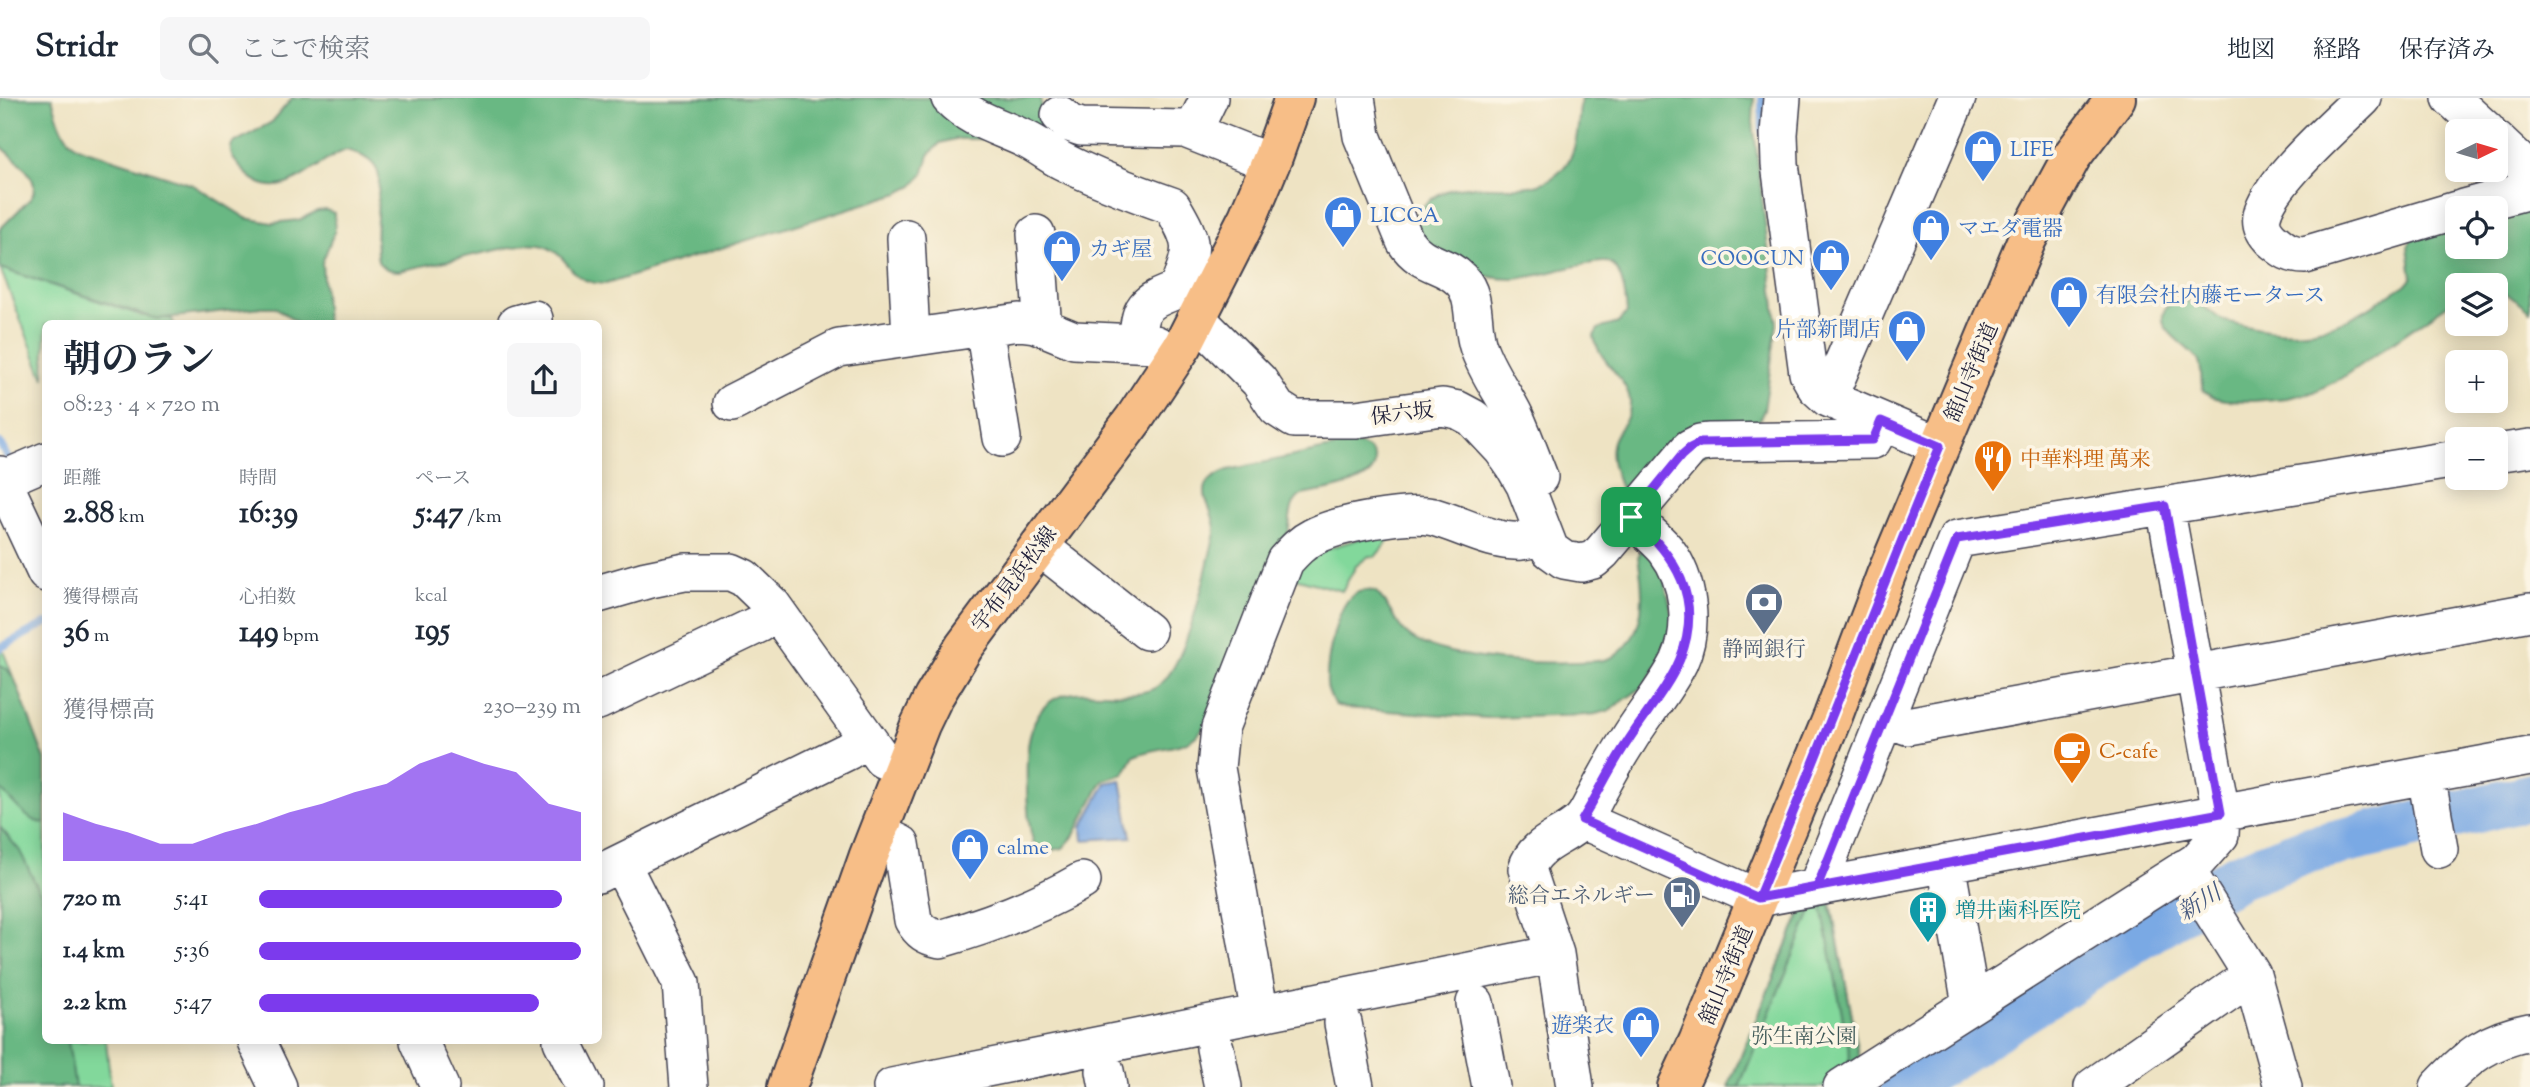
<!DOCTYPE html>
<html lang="ja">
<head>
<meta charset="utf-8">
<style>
  body { margin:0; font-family:"Sorts Mill Goudy","Noto Serif JP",serif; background:#f6f6f7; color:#1f2937; height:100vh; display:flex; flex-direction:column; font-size:26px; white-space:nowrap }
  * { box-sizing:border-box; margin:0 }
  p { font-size:23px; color:#747a83 }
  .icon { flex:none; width:38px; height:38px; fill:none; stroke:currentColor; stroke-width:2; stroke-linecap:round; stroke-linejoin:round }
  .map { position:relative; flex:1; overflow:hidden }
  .details { position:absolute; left:42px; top:222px; width:560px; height:724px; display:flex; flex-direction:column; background:#fff; border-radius:10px; box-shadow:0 4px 18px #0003 }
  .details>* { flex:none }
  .needle { width:46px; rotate:85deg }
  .tools { position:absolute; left:2445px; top:21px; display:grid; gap:14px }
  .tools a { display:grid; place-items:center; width:63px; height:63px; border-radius:10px; background:#fff; box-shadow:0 4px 18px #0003; font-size:35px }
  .pin { position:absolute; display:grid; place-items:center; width:60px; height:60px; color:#fff; margin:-30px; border-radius:14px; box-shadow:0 4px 10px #0006 }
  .round { display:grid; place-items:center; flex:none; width:74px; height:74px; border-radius:10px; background:#f6f6f7 }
  .head { display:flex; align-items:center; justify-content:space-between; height:119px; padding:0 21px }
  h1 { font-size:38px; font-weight:700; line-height:52px }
  .metrics { display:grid; grid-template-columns:repeat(3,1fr); gap:10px; height:119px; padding:7px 21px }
  .metrics div { display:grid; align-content:center }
  .metrics b { font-size:30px; font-weight:700 }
  .metrics small { font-size:19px; font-weight:400 }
  .metrics p { font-size:19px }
  .chart { height:196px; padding:14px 21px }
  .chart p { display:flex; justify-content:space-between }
  .chart svg { width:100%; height:126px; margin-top:7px; fill:#7c3aed; opacity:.7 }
  ul { padding:0 21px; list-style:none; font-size:23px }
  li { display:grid; grid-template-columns:112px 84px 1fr; align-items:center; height:52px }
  li i { height:18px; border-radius:9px; background:#7c3aed }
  header { display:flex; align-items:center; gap:42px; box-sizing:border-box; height:98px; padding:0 35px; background:#fff; border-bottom:2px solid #e0e1e3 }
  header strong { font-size:33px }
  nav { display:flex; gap:38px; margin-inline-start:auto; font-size:24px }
  .search { width:490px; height:63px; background:#f6f6f7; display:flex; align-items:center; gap:18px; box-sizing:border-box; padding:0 24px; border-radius:10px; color:#747a83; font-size:26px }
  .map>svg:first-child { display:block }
  .green { fill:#82d89b; stroke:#527d6b; stroke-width:2 }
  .forest { fill:#69b883; stroke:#466d5f; stroke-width:2 }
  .water { fill:#7aa9e4; stroke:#4e6690; stroke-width:2 }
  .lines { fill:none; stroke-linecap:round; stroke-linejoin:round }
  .stream { stroke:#7aa9e4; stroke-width:8 }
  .river { stroke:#7aa9e4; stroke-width:47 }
  .minor-casing { stroke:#413f4f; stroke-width:40 }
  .major-casing { stroke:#413f4f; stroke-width:42 }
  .minor { stroke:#fff; stroke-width:37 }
  .major { stroke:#f7be87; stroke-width:38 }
  .route-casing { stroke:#fff; stroke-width:14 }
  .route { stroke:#7c3aed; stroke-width:9 }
  .labels { text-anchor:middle; stroke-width:7; stroke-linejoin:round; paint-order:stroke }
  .shop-label { font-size:21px; fill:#366cbe; stroke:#fcf5e5; text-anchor:start }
  .street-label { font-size:21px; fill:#22223b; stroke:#fcf5e5 }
  .food-label { font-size:21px; fill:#c56008; stroke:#fcf5e5; text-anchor:start }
  .service-label { font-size:21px; fill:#4e5e75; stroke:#fcf5e5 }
  .culture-label { font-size:21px; fill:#0d838f; stroke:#fcf5e5; text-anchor:start }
  .park-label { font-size:21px; fill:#3f5958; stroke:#fcf5e5 }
  .water-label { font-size:23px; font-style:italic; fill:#45587f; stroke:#fcf5e5 }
</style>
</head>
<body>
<header>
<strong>Stridr</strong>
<div class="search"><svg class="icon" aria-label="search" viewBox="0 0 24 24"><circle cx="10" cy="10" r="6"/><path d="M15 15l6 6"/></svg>ここで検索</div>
<nav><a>地図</a><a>経路</a><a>保存済み</a></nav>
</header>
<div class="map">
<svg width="2530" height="989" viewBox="0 0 2530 989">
  <rect width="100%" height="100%" fill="#fcf5e5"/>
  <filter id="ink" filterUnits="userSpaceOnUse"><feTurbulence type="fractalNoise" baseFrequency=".0143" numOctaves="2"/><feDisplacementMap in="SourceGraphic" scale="14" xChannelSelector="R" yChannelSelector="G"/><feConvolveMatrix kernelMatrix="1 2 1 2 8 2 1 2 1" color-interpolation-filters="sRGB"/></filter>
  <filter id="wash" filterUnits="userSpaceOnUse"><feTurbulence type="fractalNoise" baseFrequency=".00686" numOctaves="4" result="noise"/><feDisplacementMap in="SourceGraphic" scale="28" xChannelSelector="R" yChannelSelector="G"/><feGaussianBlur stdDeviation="1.57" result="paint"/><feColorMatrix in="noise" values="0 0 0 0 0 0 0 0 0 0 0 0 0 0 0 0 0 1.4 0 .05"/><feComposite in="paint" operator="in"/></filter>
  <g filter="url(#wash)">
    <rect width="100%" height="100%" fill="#eee3c3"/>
    <path class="green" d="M 0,170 L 143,218 L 172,221 L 174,226 L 46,226 L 44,281 Z
      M 1401,428 L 1375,459 L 1369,458 L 1356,468 L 1342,493 L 1291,479 L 1306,457 Z
      M 0,545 L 45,662 L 46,943 L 106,943 L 111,989 L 0,989 Z
      M 1830,799 L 1861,967 L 1827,989 L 1728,989 L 1805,803 Z"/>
    <path class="forest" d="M 0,0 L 52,0 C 58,20 61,39 80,50 L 193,87 L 246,120 L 272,125 L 299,122 L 317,113 L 326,112 L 334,115 L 335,132 L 322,165 L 326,226 L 299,226 L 275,209 L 262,209 L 157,221 L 0,170 L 0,131 L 31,100 C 44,80 13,60 0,47 Z
      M 292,0 L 1040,0 L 1045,24 L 1041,34 L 1019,41 L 955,41 L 940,45 L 929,57 L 924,74 L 913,88 L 899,95 L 606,186 C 567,185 574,162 547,149 C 540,146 532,147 525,146 L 399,173 C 392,173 384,172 379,165 C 373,154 379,95 379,79 C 377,63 361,56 346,52 C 309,66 279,114 241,70 C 234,62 228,56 232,46 L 272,24 Z
      M 1581,0 L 1754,0 L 1753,24 L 1777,226 L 1764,312 L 1758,324 L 1747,331 L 1626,399 C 1620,391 1618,383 1615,374 C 1601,331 1632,332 1630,303 C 1628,280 1598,264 1594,238 L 1598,231 L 1618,225 L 1627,215 C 1626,202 1623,172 1610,165 C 1600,159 1534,180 1515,181 C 1484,182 1453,168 1426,155 L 1413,120 C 1421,110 1429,101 1441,95 C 1480,77 1535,107 1565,68 C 1579,51 1578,21 1581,0 Z
      M 2530,104 L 2530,214 L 2496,187 L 2457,187 L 2457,200 L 2340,281 L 2314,294 L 2287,300 L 2253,303 L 2225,302 L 2212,299 L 2203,293 C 2200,283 2203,270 2198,262 C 2189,248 2160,235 2163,217 C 2165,202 2186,201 2198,206 C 2208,210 2215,219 2225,223 C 2239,227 2253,230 2267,232 C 2329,241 2357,217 2405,187 L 2412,179 L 2408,149 L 2412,140 L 2457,124 L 2457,149 L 2496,149 L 2496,113 Z
      M 1350,346 C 1360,346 1368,348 1373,357 C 1387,386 1320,393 1302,397 C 1288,405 1291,422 1288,436 L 1208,624 C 1188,656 1164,645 1134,658 L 1124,676 L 1104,682 L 1101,686 L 1073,739 L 1063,750 L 1048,753 L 1034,746 C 1028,728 1028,712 1027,693 C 1026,655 1024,601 1074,595 C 1098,592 1138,602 1158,588 C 1188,567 1206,471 1215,435 C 1217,408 1184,389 1228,372 Z
      M 1641,452 L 1659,459 L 1677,537 L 1643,589 L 1608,613 L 1591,617 L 1487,620 L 1345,610 L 1335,607 C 1331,600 1327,594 1327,586 C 1326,565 1335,515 1350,500 C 1357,492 1365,492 1375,493 C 1391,507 1395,531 1415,542 C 1425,548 1439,551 1450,554 C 1492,564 1530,566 1573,564 C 1588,563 1607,565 1619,555 C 1647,532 1644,492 1638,459 Z
      M 0,568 L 7,571 L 15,582 L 45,662 L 45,724 C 30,728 12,702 0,691 Z
      M 0,729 L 20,753 L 45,805 L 46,943 L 68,943 L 75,989 L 0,989 Z
      M 1830,804 L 1860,961 L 1848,964 L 1850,958 L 1822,810 L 1823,806 Z
      M 1810,807 L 1811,814 L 1739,989 L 1728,989 L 1803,809 Z"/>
    <path class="water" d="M 1121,682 L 1131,739 L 1083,742 L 1082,729 L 1106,685 Z"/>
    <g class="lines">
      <path class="stream" d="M 1762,0 L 1763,35
        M 0,345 L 9,363
        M 0,550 L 46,525"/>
      <path class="river" d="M 1903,989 L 2108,858 L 2207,796 L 2239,778 L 2307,752 L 2530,699"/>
    </g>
  </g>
  <g filter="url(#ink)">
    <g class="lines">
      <defs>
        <path id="minor" d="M 950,0 C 971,22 998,28 1025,41 C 1038,47 1049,56 1062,63 C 1097,81 1135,95 1172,108 C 1195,147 1194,150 1177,192 C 1144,204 1139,209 1138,244
          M 1356,0 L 1362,38 L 1405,143 C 1422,169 1444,164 1461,182 C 1477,198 1471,228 1478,248 C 1486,273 1504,296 1515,319 C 1524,339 1531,359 1539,379
          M 1782,0 L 1779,36 L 1780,66 L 1808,275 L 1816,289 L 1828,300 L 1940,348
          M 2363,0 C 2338,25 2269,84 2262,118 C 2260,128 2265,135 2272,142 C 2283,151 2289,157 2305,157 L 2457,112
          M 2451,0 L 2487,33
          M 1060,17 L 1069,25 L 1081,29 L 1185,31 L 1271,65
          M 1193,33 L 1209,0
          M 2496,42 L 2530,74
          M 2463,110 L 2530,92
          M 1036,136 L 1042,218 L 1038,227
          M 906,140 L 911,239
          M 1197,221 L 1259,283 L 1277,310 L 1294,321 L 1356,321 L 1442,309 L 1458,312 L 1473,320 L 1502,351 L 1514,368 L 1525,387 L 1550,452 L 1564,462 L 1581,465 L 1593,462 L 1602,454 L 1690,350 L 1700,345 L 1710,344 L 1873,342 L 1881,323
          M 516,226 L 534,221
          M 984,229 L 1002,340
          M 1828,300 L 1957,0
          M 732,305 L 839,250 L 1019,224 L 1035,226 L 1074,242 L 1155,246 L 1177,257
          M 2496,355 L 2530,350
          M 0,377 L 46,475
          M 2,382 L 46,363
          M 1039,448 L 1147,533
          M 598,496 L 646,482 L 685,474 L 731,474 L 744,480 L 772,507 L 882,661 L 903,670
          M 598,603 L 759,526 L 777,514
          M 1885,619 L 1907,628 L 2530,514
          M 2426,677 L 2439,751
          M 1582,722 L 1758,800 L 2530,658
          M 878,735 L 901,746 L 913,822 C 920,834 926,838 940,841 C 989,827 1037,809 1082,783
          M 621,765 L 681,885 L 689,989
          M 1946,765 L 1969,895 L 1975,903
          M 2185,770 L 2252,877 L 2283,989
          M 598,776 L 848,653 L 867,640
          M 1817,789 L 1957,441 L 2457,361
          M 1257,900 L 1216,670 L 1220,630 L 1285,463 C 1294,453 1301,445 1313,439 C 1336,426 1408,413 1434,419 C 1462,427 1493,445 1522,443 C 1529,443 1536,438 1543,436
          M 1475,905 L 1491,989
          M 1343,925 L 1355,989
          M 256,943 L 278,989
          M 419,943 L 440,989
          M 562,943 L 585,989
          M 1215,950 L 1223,989
          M 1105,973 L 1108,989
          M 892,989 L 1555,856
          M 1575,989 L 1555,856 L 1527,771 C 1534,745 1564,740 1581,723 C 1587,717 1591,707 1595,700 C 1605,681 1615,662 1627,644 C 1643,617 1665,592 1679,564 C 1695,529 1689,482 1666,452 C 1656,440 1643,430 1631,419
          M 1842,989 L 2197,763 L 2220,737 L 2221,715 L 2165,408
          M 2093,989 L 2235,889 L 2254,884
          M 2439,989 C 2468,958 2488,942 2530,934"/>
        <path id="major" d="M 787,989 L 868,760 L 920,627 L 933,600 L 964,549 L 1134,321 L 1183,247 L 1248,119 L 1273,59 L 1294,0
          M 1677,989 L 1698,944 L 1833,618 L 1886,477 L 2027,141 L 2072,58 L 2116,0"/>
      </defs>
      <use href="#minor" class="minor-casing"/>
      <use href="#major" class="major-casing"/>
      <use href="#minor" class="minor"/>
      <use href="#major" class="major"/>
    </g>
  </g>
  <g class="lines" filter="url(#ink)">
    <defs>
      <path id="route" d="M 1631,419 C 1676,457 1704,501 1680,561 C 1668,590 1645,616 1628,643 C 1611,668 1598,696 1582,722 L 1758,800 L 1817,789 L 1957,441 L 2165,408 L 2221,715 L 1797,793 L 1758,800 C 1821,650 1878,498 1940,348 L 1881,323 L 1873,342 L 1700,345 L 1690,350 L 1682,357 L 1631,419"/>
    </defs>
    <use href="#route" class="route-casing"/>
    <use href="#route" class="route"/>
  </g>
  <defs>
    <symbol id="shop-pin" viewBox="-11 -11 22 30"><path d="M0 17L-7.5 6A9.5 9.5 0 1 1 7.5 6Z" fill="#3f7fe0" stroke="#fcf5e5"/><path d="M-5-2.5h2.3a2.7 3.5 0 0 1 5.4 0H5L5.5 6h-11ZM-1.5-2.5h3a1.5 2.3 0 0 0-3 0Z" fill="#fff"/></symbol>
    <symbol id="restaurant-pin" viewBox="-11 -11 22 30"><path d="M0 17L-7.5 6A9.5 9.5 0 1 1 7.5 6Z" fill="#e8710a" stroke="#fcf5e5"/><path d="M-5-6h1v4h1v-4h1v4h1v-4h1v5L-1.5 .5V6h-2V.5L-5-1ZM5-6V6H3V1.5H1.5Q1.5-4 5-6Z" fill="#fff"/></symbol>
    <symbol id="bank-pin" viewBox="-11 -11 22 30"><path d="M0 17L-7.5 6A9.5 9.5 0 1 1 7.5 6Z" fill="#5c6f8a" stroke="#fcf5e5"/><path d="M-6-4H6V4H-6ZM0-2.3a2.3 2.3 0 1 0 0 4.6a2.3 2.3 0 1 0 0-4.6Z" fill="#fff"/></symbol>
    <symbol id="cafe-pin" viewBox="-11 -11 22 30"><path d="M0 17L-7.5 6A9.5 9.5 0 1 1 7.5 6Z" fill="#e8710a" stroke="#fcf5e5"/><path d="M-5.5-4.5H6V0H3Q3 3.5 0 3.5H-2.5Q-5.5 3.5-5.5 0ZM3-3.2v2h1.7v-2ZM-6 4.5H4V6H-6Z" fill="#fff"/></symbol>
    <symbol id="fuel-pin" viewBox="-11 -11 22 30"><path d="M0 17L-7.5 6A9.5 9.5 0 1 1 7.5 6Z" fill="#5c6f8a" stroke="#fcf5e5"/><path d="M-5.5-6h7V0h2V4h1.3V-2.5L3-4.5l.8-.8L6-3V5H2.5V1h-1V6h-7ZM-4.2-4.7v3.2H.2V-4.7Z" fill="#fff"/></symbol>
    <symbol id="building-pin" viewBox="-11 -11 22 30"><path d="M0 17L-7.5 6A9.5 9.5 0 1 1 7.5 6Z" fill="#0f9aa8" stroke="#fcf5e5"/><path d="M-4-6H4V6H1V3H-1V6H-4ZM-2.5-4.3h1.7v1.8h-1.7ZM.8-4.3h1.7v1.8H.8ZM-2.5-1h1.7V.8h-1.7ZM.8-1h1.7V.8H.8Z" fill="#fff"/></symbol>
  </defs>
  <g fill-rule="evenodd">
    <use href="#shop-pin" x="1961" y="29" width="44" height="60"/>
    <use href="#shop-pin" x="1321" y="95" width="44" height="60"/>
    <use href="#shop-pin" x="1909" y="108" width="44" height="60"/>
    <use href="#shop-pin" x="1040" y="129" width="44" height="60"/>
    <use href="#shop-pin" x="1809" y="138" width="44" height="60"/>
    <use href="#shop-pin" x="2047" y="175" width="44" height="60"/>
    <use href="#shop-pin" x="1885" y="209" width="44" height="60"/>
    <use href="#restaurant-pin" x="1971" y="339" width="44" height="60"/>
    <use href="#bank-pin" x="1742" y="482" width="44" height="60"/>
    <use href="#cafe-pin" x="2050" y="631" width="44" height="60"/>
    <use href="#shop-pin" x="948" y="727" width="44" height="60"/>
    <use href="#fuel-pin" x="1660" y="775" width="44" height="60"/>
    <use href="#building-pin" x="1906" y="790" width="44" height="60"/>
    <use href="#shop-pin" x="1619" y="905" width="44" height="60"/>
  </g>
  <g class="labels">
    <g class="shop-label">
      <text x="2010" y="58">LIFE</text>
      <text x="1370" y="124">LICCA</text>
      <text x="1958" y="137">マエダ電器</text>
      <text x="1089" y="158">カギ屋</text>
      <text x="1804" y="167" text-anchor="end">COOCUN</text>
      <text x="2096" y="204">有限会社内藤モータース</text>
      <text x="1880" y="238" text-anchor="end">片部新聞店</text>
      <text x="997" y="756">calme</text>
      <text x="1614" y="934" text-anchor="end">遊楽衣</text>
    </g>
    <g class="street-label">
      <text transform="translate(1971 274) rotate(-67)" y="7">舘山寺街道</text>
      <text transform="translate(1402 315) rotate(-7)" y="7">保六坂</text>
      <text transform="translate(1014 481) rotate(-53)" y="7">宇布見浜松線</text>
      <text transform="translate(1726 877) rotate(-67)" y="7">舘山寺街道</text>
    </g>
    <g class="food-label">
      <text x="2020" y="368">中華料理 萬来</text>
      <text x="2099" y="660">C-cafe</text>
    </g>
    <g class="service-label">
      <text x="1764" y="558">静岡銀行</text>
      <text x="1655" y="804" text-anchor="end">総合エネルギー</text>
    </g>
    <g class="culture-label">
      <text x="1955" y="819">増井歯科医院</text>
    </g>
    <g class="park-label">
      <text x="1804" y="945">弥生南公園</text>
    </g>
    <g class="water-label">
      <text transform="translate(2199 804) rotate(-32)" y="8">新川</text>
    </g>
  </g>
</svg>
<div class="tools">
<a><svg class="needle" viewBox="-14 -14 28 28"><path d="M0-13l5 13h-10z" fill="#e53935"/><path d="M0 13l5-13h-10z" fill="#747a83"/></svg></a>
<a><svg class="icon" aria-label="locate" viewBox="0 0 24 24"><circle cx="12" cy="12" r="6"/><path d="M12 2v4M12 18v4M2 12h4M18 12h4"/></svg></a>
<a><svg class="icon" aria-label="layers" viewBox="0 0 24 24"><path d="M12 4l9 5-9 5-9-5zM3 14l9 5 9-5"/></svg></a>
<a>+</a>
<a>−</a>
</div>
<div class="pin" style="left:1631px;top:419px;background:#1e9e55"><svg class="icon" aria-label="arrive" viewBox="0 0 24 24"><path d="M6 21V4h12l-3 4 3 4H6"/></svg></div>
<section class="details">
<div class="head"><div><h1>朝のラン</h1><p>08:23 · 4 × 720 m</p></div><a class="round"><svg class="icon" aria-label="share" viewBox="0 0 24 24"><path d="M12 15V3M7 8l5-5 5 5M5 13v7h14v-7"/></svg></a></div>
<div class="metrics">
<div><p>距離</p><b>2.88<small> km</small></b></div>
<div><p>時間</p><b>16:39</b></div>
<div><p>ペース</p><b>5:47<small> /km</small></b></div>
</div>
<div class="metrics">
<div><p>獲得標高</p><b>36<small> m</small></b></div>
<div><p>心拍数</p><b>149<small> bpm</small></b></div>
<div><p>kcal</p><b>195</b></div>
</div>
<div class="chart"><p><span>獲得標高</span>230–239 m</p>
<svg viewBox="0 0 160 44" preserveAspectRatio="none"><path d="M0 44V27L10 31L20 34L30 38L40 38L50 34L60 31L70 27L80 24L90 20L100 17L110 10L120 6L130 10L140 13L150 24L160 27V44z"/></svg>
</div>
<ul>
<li><b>720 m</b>5:41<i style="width:94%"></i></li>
<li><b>1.4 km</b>5:36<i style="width:100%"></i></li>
<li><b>2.2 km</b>5:47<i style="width:87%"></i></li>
</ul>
</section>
</div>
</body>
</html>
